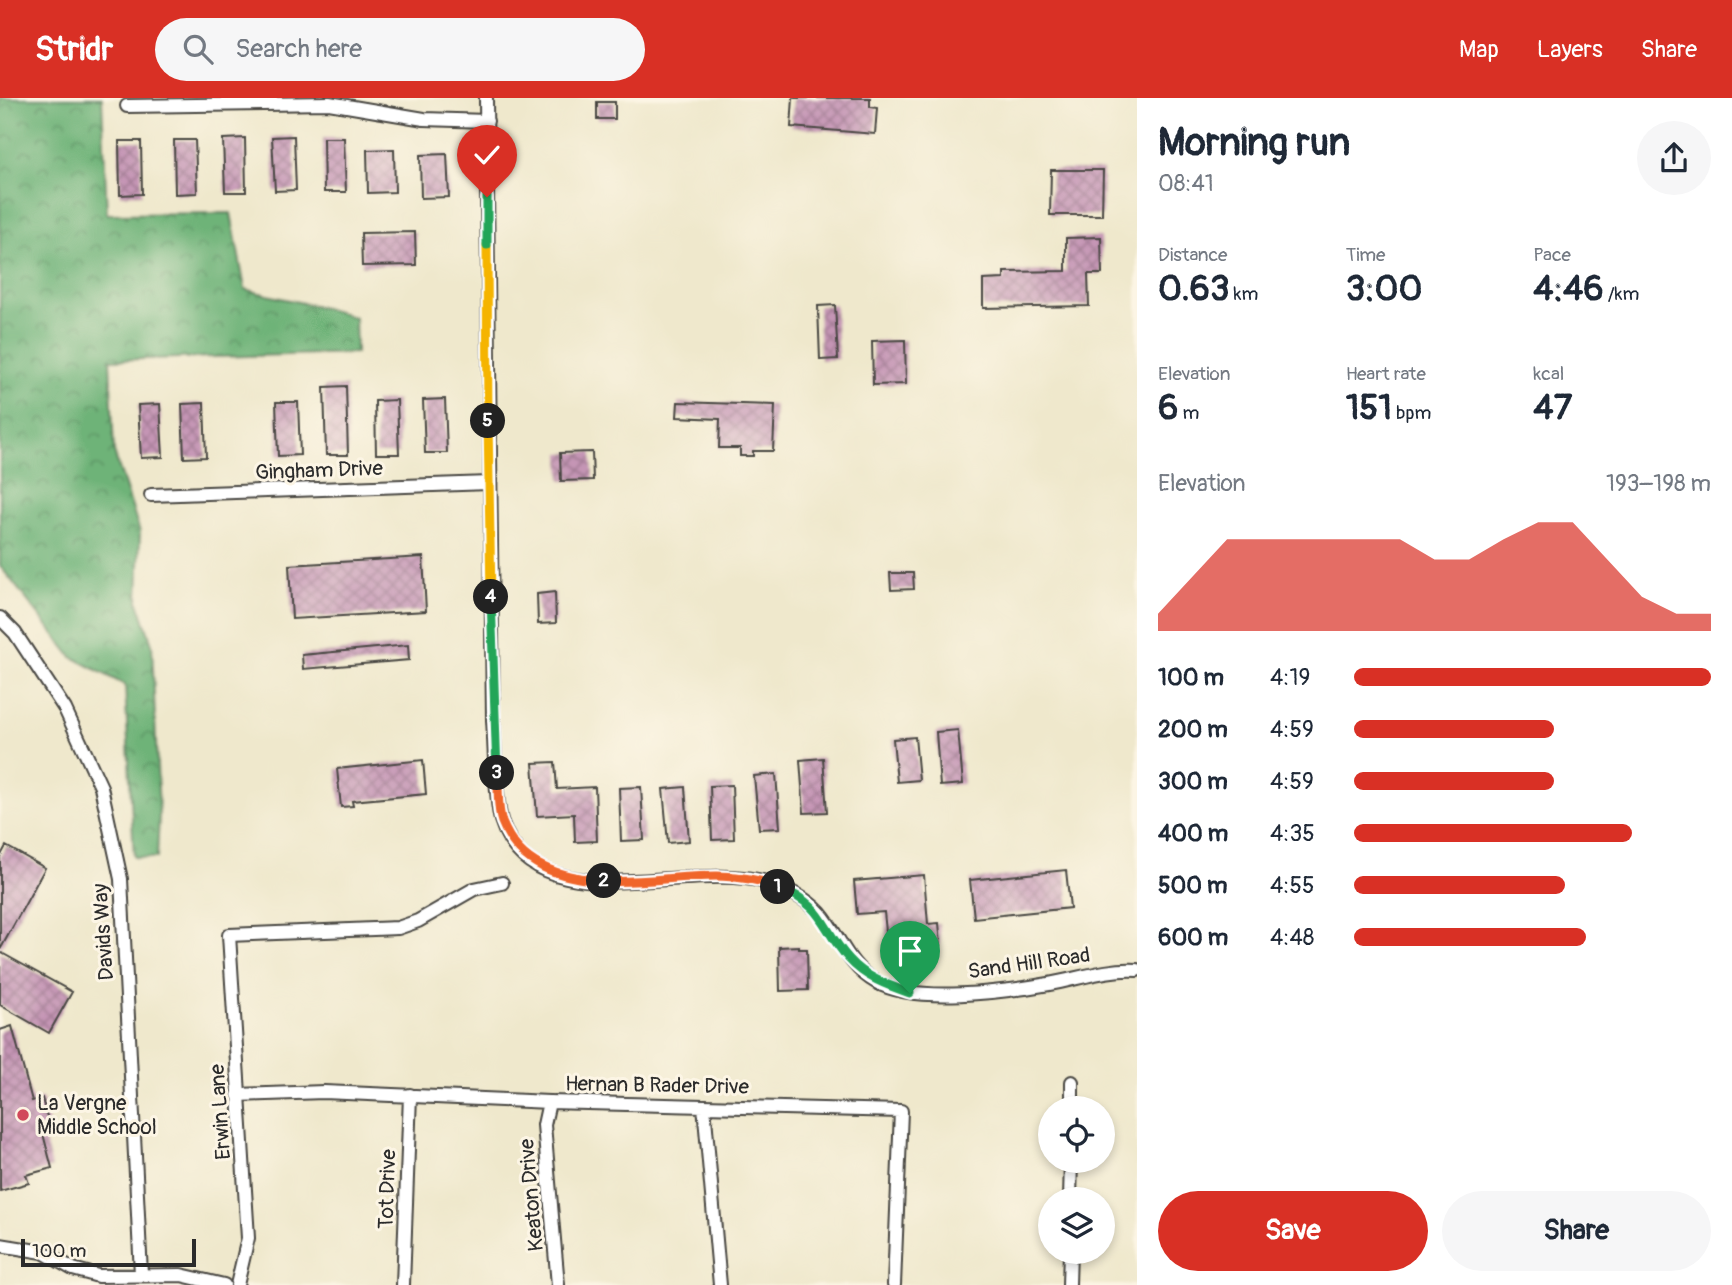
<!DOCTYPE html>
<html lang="en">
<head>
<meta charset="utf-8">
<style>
  body { margin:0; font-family:Pangolin,sans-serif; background:#f6f6f7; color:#1f2937; height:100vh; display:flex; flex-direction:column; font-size:26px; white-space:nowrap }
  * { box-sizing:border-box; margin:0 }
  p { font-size:23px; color:#747a83 }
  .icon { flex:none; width:38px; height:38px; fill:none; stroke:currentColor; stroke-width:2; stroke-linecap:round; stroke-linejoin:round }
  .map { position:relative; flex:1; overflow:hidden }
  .details { display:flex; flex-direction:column; background:#fff; width:595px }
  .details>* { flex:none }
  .buttons { position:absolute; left:1038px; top:998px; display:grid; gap:14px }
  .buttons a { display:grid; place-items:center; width:77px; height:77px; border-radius:50%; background:#fff; box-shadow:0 4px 10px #0003; font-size:35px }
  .scale { position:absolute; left:21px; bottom:18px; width:175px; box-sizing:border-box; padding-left:7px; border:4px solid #2b2b2b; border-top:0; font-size:19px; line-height:24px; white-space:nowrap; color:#2b2b2b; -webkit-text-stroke:5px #fcf5e5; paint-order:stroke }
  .pin { position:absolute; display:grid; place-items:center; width:60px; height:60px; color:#fff; margin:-72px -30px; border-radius:50% 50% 50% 0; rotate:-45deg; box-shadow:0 0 7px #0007 }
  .pin .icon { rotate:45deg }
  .km { position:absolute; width:35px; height:35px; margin:-18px; border-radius:50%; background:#222; color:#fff; font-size:19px; line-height:35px; text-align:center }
  .round { display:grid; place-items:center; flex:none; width:74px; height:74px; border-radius:37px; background:#f6f6f7 }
  .overview { display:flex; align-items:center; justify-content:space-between; height:119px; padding:0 21px }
  h1 { font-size:38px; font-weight:700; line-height:52px }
  .stats { display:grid; grid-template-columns:repeat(3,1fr); gap:10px; height:119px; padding:7px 21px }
  .stats div { display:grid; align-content:center }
  .stats b { font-size:35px; font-weight:700 }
  .stats small { font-size:19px; font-weight:400 }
  .stats p { font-size:19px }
  .chart { height:196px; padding:14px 21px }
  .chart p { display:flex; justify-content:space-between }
  .chart svg { width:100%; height:126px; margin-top:7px; fill:#d93025; opacity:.7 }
  .button { display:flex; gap:14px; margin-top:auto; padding:14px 21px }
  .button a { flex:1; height:80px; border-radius:42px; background:#d93025; color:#fff; font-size:28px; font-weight:700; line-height:80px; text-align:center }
  .button a+a { background:#f6f6f7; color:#1f2937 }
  ul { padding:0 21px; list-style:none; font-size:23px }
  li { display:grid; grid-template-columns:112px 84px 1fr; align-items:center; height:52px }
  li i { height:18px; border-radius:9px; background:#d93025 }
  header { display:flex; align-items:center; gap:42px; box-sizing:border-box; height:98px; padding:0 35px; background:#d93025; color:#fff }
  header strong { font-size:33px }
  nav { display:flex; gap:38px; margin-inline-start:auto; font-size:24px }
  .search { width:490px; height:63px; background:#f6f6f7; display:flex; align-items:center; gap:18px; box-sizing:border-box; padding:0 24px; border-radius:38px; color:#747a83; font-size:26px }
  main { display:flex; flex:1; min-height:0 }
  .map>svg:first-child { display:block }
  .forest { fill:url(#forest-crowns); stroke:#4c6f52; stroke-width:2 }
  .building { fill:url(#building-cross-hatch) }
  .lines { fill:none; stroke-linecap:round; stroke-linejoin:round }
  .minor-casing { stroke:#484743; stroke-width:16 }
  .minor { stroke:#fff; stroke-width:12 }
  .split-1-casing { stroke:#fff; stroke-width:14 }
  .split-2-casing { stroke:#fff; stroke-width:14 }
  .split-3-casing { stroke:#fff; stroke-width:14 }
  .split-4-casing { stroke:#fff; stroke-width:14 }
  .split-5-casing { stroke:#fff; stroke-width:14 }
  .split-6-casing { stroke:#fff; stroke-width:14 }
  .split-7-casing { stroke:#fff; stroke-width:14 }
  .split-1 { stroke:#22a559; stroke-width:9 }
  .split-2 { stroke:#f0652b; stroke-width:9 }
  .split-3 { stroke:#f0652b; stroke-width:9 }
  .split-4 { stroke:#22a559; stroke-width:9 }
  .split-5 { stroke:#f5b400; stroke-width:9 }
  .split-6 { stroke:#f5b400; stroke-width:9 }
  .split-7 { stroke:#22a559; stroke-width:9 }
  .poi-dot { fill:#d1495b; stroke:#fcf5e5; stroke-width:2.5 }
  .labels { text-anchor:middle; stroke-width:6; stroke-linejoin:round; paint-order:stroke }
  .street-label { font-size:21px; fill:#2b2b2b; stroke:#fcf5e5 }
  .poi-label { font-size:21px; fill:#2b2b2b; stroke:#fcf5e5; text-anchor:start }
</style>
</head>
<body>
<header>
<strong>Stridr</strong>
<div class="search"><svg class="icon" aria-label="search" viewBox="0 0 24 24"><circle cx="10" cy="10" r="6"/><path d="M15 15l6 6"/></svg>Search here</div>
<nav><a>Map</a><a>Layers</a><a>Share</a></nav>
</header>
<main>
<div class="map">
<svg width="1137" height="1187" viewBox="0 0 1137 1187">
  <defs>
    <pattern id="forest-crowns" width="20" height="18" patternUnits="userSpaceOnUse" patternTransform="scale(1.75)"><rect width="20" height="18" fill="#6eb378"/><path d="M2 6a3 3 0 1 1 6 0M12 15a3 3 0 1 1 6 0" fill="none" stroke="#5b9263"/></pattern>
    <pattern id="building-cross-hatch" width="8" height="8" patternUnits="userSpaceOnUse" patternTransform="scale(1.75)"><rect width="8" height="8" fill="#c595b5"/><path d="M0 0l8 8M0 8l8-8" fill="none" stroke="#a07a93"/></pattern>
  </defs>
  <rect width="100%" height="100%" fill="#fcf5e5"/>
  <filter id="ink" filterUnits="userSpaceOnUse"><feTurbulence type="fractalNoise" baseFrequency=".0143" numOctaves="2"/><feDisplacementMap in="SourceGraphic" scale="14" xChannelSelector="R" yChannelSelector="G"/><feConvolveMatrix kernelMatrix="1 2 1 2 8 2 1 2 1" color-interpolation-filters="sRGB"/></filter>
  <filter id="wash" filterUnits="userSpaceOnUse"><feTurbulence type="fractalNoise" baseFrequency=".00686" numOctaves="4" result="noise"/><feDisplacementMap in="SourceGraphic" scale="28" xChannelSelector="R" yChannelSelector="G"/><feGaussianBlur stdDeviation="1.57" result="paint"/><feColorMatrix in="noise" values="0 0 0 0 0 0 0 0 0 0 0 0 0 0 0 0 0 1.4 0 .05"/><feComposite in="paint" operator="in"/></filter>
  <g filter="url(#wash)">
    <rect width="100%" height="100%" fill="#efe8cc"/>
    <path class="forest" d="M 0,0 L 102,0 L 107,116 L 231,115 L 245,191 C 281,202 320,206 355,220 L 356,255 L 110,262 L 114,354 L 140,434 L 138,504 L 152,546 L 159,717 L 157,760 L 134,759 L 125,587 L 72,559 L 0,468 Z"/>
    <g id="blocks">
      <path class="building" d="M 793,0 L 870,0 L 870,9 L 877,10 L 875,36 L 791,29 Z
        M 597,4 L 615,4 L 615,21 L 597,21 Z
        M 294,38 L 296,92 L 275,93 L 272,39 Z
        M 245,40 L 246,94 L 225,94 L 223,41 Z
        M 323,40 L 344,40 L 346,94 L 324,94 Z
        M 174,42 L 195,42 L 197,95 L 175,96 Z
        M 119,43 L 141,43 L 142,96 L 120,97 Z
        M 394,51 L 395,94 L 368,95 L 367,52 Z
        M 447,56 L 449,99 L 421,100 L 420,57 Z
        M 1051,72 L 1103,72 L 1102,117 L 1050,117 Z
        M 415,134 L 416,167 L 362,168 L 361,135 Z
        M 1101,139 L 1102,176 L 1088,176 L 1089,208 L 983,210 L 983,182 L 1004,181 L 1004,174 L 1066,173 L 1066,140 Z
        M 835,207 L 838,261 L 820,262 L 818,208 Z
        M 905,242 L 906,286 L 873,287 L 872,243 Z
        M 346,288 L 348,357 L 326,357 L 324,289 Z
        M 445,301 L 447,355 L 425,355 L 423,302 Z
        M 397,302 L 399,356 L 376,356 L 375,303 Z
        M 276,304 L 298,304 L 300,357 L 278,358 Z
        M 678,304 L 775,307 L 773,353 L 753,353 L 753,358 L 740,358 L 740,350 L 719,350 L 720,321 L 677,319 Z
        M 204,305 L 206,359 L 184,360 L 182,306 Z
        M 160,306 L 163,359 L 141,360 L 138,307 Z
        M 592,354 L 593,382 L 561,383 L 560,355 Z
        M 423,459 L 426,513 L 292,521 L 289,467 Z
        M 890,475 L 913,475 L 914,491 L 891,492 Z
        M 555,494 L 556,525 L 538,526 L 537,496 Z
        M 408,547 L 409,562 L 303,571 L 302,557 Z
        M 958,632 L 963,686 L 940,688 L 936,634 Z
        M 915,639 L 919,682 L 897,684 L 893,641 Z
        M 823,660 L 827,714 L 804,715 L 800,662 Z
        M 423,662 L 426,696 L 352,703 L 353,708 L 341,709 L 337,671 Z
        M 555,664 L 557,691 L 595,689 L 597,743 L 575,744 L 574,716 L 537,718 L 533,665 Z
        M 776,676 L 780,730 L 759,731 L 754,678 Z
        M 732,687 L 734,741 L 712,742 L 710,688 Z
        M 641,689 L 644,742 L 621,743 L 619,690 Z
        M 685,689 L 689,743 L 668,745 L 663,691 Z
        M 6,748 L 45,770 L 0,852 L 0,759 Z
        M 1066,772 L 1070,810 L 974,820 L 970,782 Z
        M 924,777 L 928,826 L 939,825 L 941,847 L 888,853 L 884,814 L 857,816 L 854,783 Z
        M 799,848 L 799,851 L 807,851 L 808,892 L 780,893 L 779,849 Z
        M 0,854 L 72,894 L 49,935 L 0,907 Z
        M 12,928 L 32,1003 L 42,1000 L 50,1030 L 42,1032 L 52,1070 L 26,1077 L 29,1085 L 0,1093 L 0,932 Z"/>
    </g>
  </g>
  <g filter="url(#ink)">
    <use href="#blocks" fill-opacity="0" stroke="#484743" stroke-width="2"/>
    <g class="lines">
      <defs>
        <path id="minor" d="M 486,0 L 493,622 C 495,648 495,700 501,722 C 533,826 691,761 766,784 C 785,790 806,800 820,815 C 840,838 847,868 876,884 C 916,906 1004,894 1049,886 C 1078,881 1107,870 1137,872
          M 127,8 L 329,5 L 424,21 L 487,23
          M 151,397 L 489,385
          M 0,520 L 15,535 L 65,611 L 101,689 L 121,781 L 141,1176
          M 238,997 L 324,994 L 549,1004 L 901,1013 L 894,1187
          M 549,1004 L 544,1027 L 558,1187
          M 704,1008 L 720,1187
          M 1072,1010 L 1072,984
          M 1070,1101 L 1071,1062
          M 0,1147 L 43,1154 L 73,1171 L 98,1178 L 181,1177 L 224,1187
          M 237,1187 L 248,1140 L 229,837 L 398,830 L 418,823 L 474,791 L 502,785
          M 403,1187 L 410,997
          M 1069,1187 L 1070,1153"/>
      </defs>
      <use href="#minor" class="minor-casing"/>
      <use href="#minor" class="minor"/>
    </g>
  </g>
  <g class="lines" filter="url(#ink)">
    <defs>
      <path id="split-1" d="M 778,789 C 827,809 819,828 849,861 C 866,880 887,887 910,895"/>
      <path id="split-2" d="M 604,783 C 661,787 722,766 778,789"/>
      <path id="split-3" d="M 497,675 C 499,690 497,710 502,724 C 519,768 560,780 604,783"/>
      <path id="split-4" d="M 491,499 L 497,675"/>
      <path id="split-5" d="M 488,323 L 491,499"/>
      <path id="split-6" d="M 487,147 L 488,323"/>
      <path id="split-7" d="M 487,99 L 487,147"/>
    </defs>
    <use href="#split-1" class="split-1-casing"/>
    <use href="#split-2" class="split-2-casing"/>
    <use href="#split-3" class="split-3-casing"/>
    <use href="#split-4" class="split-4-casing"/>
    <use href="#split-5" class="split-5-casing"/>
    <use href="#split-6" class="split-6-casing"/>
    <use href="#split-7" class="split-7-casing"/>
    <use href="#split-1" class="split-1"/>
    <use href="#split-2" class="split-2"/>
    <use href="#split-3" class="split-3"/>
    <use href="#split-4" class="split-4"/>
    <use href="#split-5" class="split-5"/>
    <use href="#split-6" class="split-6"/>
    <use href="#split-7" class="split-7"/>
  </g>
  <circle class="poi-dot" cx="23" cy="1017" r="7"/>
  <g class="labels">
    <g class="street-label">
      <text transform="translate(319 372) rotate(-2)" y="7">Gingham Drive</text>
      <text transform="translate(103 834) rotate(-94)" y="7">Davids Way</text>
      <text transform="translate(1029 865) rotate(-8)" y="7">Sand Hill Road</text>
      <text transform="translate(657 987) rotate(1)" y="7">Hernan B Rader Drive</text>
      <text transform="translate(220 1014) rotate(-94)" y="7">Erwin Lane</text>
      <text transform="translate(387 1091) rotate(-88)" y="7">Tot Drive</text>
      <text transform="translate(531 1097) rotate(-95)" y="7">Keaton Drive</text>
    </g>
    <g class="poi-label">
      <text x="37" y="1012">La Vergne<tspan x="37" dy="24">Middle School</tspan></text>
    </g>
  </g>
</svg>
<div class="buttons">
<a><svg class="icon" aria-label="locate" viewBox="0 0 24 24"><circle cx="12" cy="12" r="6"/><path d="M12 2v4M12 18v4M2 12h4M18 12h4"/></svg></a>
<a><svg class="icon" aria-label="layers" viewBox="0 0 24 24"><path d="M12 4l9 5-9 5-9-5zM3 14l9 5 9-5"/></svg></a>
</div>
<div class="scale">100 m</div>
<div class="pin" style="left:910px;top:895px;background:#1e9e55"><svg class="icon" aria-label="arrive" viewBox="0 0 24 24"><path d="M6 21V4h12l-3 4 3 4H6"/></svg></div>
<div class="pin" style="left:487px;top:99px;background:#d93025"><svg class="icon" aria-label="check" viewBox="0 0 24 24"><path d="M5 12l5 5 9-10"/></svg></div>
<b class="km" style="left:778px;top:789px">1</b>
<b class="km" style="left:604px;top:783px">2</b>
<b class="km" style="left:497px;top:675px">3</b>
<b class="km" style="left:491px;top:499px">4</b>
<b class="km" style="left:488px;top:323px">5</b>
</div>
<section class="details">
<div class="overview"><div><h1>Morning run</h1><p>08:41</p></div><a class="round"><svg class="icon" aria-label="share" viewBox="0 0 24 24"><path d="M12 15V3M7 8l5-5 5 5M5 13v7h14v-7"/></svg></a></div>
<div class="stats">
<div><p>Distance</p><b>0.63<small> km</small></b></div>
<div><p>Time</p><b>3:00</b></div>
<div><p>Pace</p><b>4:46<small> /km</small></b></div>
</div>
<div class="stats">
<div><p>Elevation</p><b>6<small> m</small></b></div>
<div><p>Heart rate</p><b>151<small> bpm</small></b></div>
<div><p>kcal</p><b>47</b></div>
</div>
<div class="chart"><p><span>Elevation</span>193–198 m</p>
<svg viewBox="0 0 160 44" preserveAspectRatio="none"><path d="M0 44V38L10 25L20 12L30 12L40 12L50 12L60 12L70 12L80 19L90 19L100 12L110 6L120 6L130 19L140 32L150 38L160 38V44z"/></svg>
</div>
<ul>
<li><b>100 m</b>4:19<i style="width:100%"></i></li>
<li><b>200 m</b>4:59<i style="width:56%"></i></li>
<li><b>300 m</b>4:59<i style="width:56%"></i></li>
<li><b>400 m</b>4:35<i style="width:78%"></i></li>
<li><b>500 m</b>4:55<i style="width:59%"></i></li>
<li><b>600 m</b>4:48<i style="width:65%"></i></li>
</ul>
<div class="button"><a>Save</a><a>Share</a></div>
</section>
</main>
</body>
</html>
